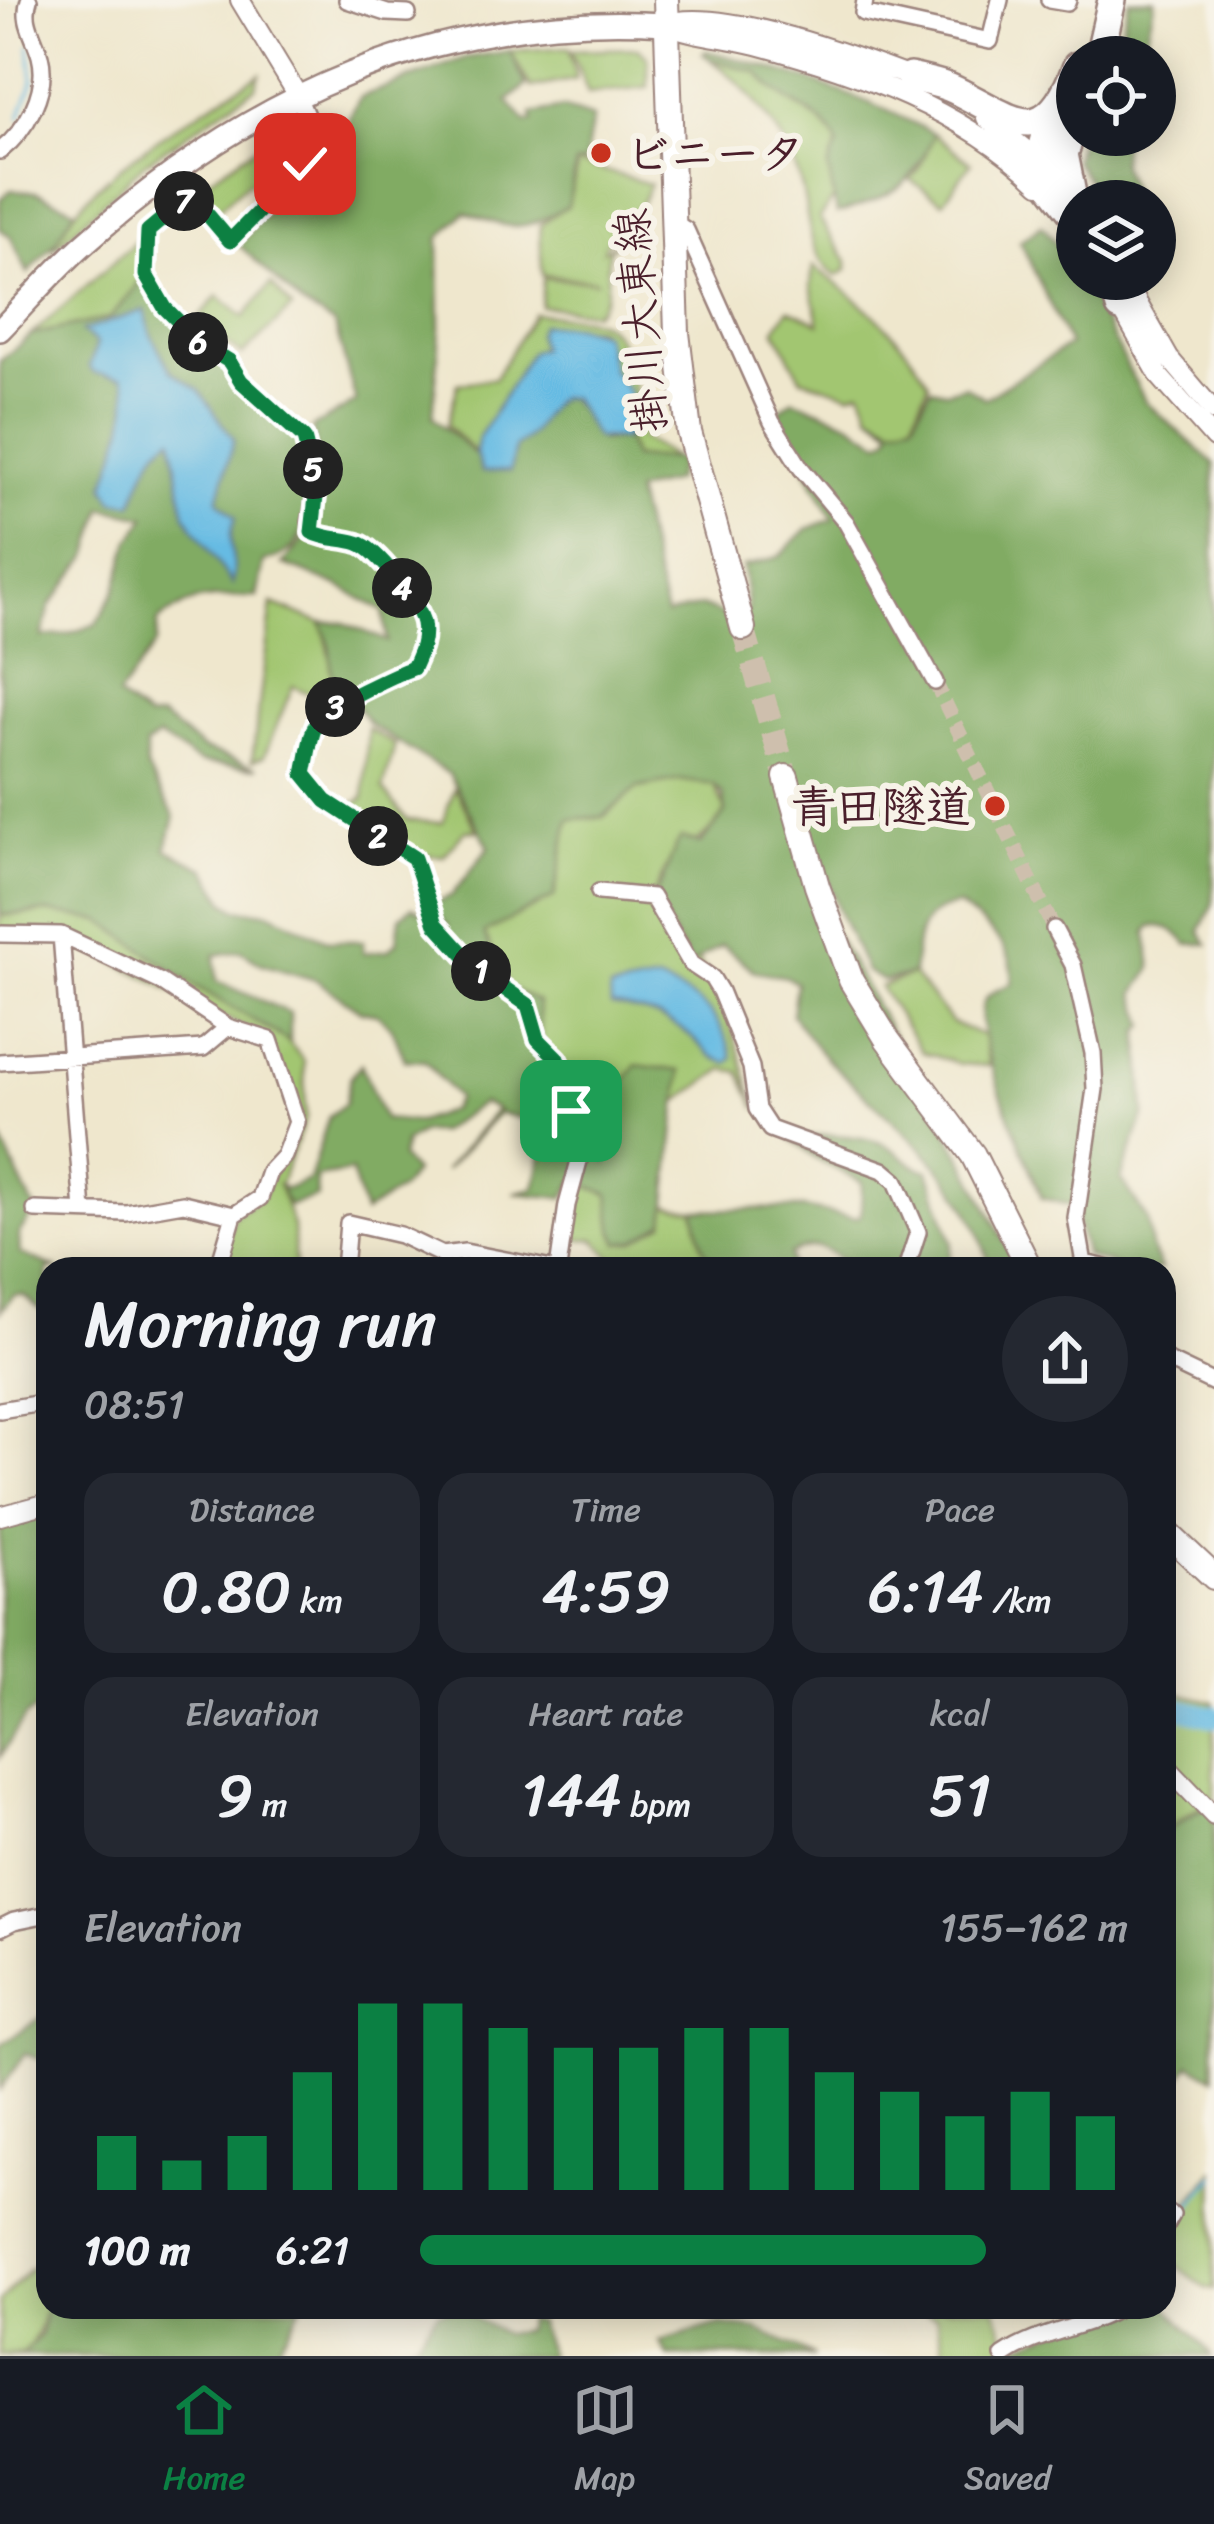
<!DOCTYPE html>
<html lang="en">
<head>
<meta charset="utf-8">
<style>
  body { margin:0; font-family:Sriracha,"Klee One",sans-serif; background:#242831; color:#f1f3f6; height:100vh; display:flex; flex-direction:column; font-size:45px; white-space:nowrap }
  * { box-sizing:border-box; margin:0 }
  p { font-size:39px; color:#9ea1a6 }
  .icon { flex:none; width:66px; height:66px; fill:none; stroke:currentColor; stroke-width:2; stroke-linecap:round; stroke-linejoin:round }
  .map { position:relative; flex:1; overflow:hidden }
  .drawer { position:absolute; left:36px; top:1257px; width:1140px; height:1062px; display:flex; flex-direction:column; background:#171b24; border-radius:36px; box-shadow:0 6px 30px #0003 }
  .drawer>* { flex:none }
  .controls { position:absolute; left:1056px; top:36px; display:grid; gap:24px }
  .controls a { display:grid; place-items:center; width:120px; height:120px; border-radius:50%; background:#171b24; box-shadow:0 6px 30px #0003; font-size:60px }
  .pin { position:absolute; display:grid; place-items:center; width:102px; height:102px; color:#fff; margin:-51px; border-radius:24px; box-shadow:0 6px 18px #0006 }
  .km { position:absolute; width:60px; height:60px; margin:-30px; border-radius:50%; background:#222; color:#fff; font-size:33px; line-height:60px; text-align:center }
  .round { display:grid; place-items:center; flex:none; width:126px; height:126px; border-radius:63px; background:#242831 }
  .overview { display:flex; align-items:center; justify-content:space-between; height:204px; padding:0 48px }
  h1 { font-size:66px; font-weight:600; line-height:90px }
  .stats { display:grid; grid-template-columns:repeat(3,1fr); gap:18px; height:204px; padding:12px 48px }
  .stats div { display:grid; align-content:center; border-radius:30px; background:#242831; text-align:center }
  .stats b { font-size:60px; font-weight:600 }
  .stats small { font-size:33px; font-weight:400 }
  .stats p { font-size:33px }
  .chart { height:336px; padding:24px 48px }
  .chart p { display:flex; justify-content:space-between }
  .chart svg { width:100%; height:216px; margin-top:12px; stroke:#0b8043; stroke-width:6 }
  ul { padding:0 48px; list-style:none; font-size:39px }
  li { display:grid; grid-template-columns:192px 144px 1fr; align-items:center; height:90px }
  li i { height:30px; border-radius:15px; background:#0b8043 }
  .dock { display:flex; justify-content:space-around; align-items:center; height:168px; border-top:3px solid #363941; background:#171b24; font-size:33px; color:#9ea1a6 }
  .dock a { display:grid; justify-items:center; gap:6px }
  .dock .current { color:#0b8043 }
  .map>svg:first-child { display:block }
  .green { fill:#a2c671; stroke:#76724e; stroke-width:3 }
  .forest { fill:#81ab63; stroke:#666547; stroke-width:3; fill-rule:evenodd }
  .water { fill:#66bbe3; stroke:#586d87; stroke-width:3 }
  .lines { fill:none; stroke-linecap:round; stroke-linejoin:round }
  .stream { stroke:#66bbe3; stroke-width:3 }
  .river { stroke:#66bbe3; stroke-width:21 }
  .minor-tunnel { stroke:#cebfad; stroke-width:15; stroke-dasharray:15 8; stroke-linecap:butt }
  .primary-tunnel { stroke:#cebfad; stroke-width:24; stroke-dasharray:24 12; stroke-linecap:butt }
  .minor-casing { stroke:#9c837c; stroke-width:20 }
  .tertiary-casing { stroke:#9c837c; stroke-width:22 }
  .secondary-casing { stroke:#9c837c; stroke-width:26 }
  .primary-casing { stroke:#9c837c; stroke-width:28 }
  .motorway-casing { stroke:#9c837c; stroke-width:32 }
  .minor { stroke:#fff; stroke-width:15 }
  .tertiary { stroke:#fff; stroke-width:18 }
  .secondary { stroke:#fff; stroke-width:21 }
  .primary { stroke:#fff; stroke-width:24 }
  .motorway { stroke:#fff; stroke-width:27 }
  .route-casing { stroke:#fff; stroke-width:24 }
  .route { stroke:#0b8043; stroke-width:15 }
  .poi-dot { fill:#c8321e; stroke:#f7f3e8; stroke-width:4.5 }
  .labels { text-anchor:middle; stroke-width:12; stroke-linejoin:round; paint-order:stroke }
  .poi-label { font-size:45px; font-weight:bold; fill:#4a1f2b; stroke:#f7f3e8; text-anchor:start }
  .street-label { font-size:45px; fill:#4a1f2b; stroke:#f7f3e8 }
</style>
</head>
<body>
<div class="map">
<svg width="1214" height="2356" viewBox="0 0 1214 2356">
  <rect width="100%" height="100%" fill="#f7f3e8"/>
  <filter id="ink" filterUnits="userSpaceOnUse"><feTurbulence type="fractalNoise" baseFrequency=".00833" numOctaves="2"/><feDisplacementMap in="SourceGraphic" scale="24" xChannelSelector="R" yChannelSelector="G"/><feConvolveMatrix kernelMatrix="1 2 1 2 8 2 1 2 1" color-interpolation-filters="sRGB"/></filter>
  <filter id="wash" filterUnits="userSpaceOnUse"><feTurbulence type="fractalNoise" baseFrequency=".004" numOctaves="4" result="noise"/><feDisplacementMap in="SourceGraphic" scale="48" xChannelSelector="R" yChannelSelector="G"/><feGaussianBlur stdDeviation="2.7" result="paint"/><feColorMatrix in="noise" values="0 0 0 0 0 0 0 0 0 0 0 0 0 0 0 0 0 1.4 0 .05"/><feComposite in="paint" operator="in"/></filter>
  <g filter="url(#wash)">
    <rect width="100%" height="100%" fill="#efe7cd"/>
    <path class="green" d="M 569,47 L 576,79 L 531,88 L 510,51 Z
      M 638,48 L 648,57 L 648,87 L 588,93 L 571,50 Z
      M 710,59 L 758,72 C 779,104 820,109 838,144 L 829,167 L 834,198 L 819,218 L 847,261 L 847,270 L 836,276 C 804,251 811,217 800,181 C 787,136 748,86 710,59 Z
      M 260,74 L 256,87 L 145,163 L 54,249 C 72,184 202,110 260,74 Z
      M 302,127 L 309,139 C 304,159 291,175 274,187 L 248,182 L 212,215 L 194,189 L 274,135 Z
      M 934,134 L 971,163 L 943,202 L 909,179 L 918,171 Z
      M 578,163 L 650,184 L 641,204 L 620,230 L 608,225 L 618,232 L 606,243 L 603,251 L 619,241 L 609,250 C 605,272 613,298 594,312 L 541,306 L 543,278 L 598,281 L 542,275 L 540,225 L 568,204 Z
      M 148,231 L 143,278 L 110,318 L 31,335 Z
      M 813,266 C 859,300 901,332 929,383 L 912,421 L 895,426 L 871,414 L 861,390 L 850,394 L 801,378 L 775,329 L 789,309 L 819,323 L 811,286 Z
      M 271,284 L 292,308 L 242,355 L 197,320 L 218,296 L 244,317 Z
      M 534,313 C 554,316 583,315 601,322 C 630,334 640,411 641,438 L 674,458 L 633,458 C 620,428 634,425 630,399 C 628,388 620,384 615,373 C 606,357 611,342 597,328 L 541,325 L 541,347 L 531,352 L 478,439 L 476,454 L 447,425 L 458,384 L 495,378 Z
      M 272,604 L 321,623 C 331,647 330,670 340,693 L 316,697 L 293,686 L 264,756 L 252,761 Z
      M 368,729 L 395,745 L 383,789 L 407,820 L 442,823 L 455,787 L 477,831 L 465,830 L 444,856 L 429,855 L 422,864 L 335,803 L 354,804 L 364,798 Z
      M 680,780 L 714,785 L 726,811 L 718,824 L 697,842 L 681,839 L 652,897 L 720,991 L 757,1109 L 740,1072 L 724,1069 L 677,1102 L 680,1076 L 606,1118 L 606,1158 L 582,1150 L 484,933 L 550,899 L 569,819 L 603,817 L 637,788 Z
      M 47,912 L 102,921 L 194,985 L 287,1040 L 304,1061 L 306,1118 L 279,1186 L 293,1226 L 295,1267 L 254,1269 L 223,1253 L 234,1215 L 261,1198 L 297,1122 L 270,1040 L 61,935 L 0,935 L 0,916 Z
      M 913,974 L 952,1023 L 983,1035 L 989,1066 L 960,1064 L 922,1052 L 880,987 Z
      M 574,1181 L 609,1194 L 613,1230 L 665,1222 L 666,1205 L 694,1210 L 703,1247 L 715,1269 L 622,1269 L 595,1239 L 562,1240 Z
      M 1164,1690 L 1214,1702 L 1214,1797 L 1164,1831 Z
      M 1214,2172 L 1214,2290 L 1206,2288 L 1164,2256 C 1165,2225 1196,2196 1214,2172 Z
      M 48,2257 C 48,2294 49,2325 24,2353 L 0,2356 L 0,2302 L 28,2270 Z
      M 912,2307 L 995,2307 L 1008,2346 L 989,2356 L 946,2356 L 936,2316 Z"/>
    <path class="forest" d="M 1129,0 L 1155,0 L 1142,57 L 1115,57 Z
      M 510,51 L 526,85 L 508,101 L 526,122 L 533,122 L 532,114 L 563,108 L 593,118 L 585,162 L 576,163 L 568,206 C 521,231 516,232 465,212 L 439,239 L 440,329 L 433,417 L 477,456 L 481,471 L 510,471 L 515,447 L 557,397 L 570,398 L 601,441 L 625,439 L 633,458 L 674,458 L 680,463 L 674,481 L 635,492 L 666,615 L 701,606 L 728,617 L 748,610 L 743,567 L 778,557 L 807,529 L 833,519 L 776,413 L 793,399 L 850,422 L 880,442 L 890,436 L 892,429 L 868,412 L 895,426 L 913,421 L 931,388 L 946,391 L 965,386 L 985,398 L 1069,345 L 1020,241 L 1042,225 L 1076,268 L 1077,279 L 1082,279 L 1145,401 L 1214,464 L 1213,906 L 1200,931 L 1208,944 L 1187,944 C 1176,931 1169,925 1151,926 L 1147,932 L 1152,968 L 1135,993 L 1146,1025 L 1140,1031 L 1140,1041 L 1145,1114 L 1121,1179 L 1147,1219 L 1151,1248 L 1161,1269 L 1127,1269 L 1086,1256 L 1073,1206 L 1042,1198 C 1031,1165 962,1022 987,997 C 992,991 1005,987 1012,984 C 1017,946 985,927 959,906 C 917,909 917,938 913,974 L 883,981 L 866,971 L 841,917 L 821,859 L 810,890 L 966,1164 L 1018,1269 L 990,1269 C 968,1170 893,1126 827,1059 C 814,1046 803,1029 792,1015 L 796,983 L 786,977 L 755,971 L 722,945 L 691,964 L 652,897 C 670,878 666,859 681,838 L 701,844 L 726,811 L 723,794 L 713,785 L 680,780 L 637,788 L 603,817 L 569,819 L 554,897 L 484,933 L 509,987 L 538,1002 L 541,1041 L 573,1075 L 582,1150 L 602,1154 L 606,1161 C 606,1120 608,1096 637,1065 L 681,1071 L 665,1222 L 634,1241 L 619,1243 L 613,1230 L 609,1194 L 574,1181 L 563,1198 L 514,1193 L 535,1188 L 546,1137 L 538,1122 L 499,1113 L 444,1171 L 497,1109 L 482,1103 L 440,1132 L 422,1132 L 405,1142 L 401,1158 L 414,1172 L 401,1189 L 364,1213 L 351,1172 L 316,1177 L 317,1197 L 288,1206 L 279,1186 L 286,1189 L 309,1180 L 329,1116 L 345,1104 L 350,1078 L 361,1064 L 384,1119 L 418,1122 L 451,1110 L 457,1098 L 425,1061 L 405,1060 L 392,1028 L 377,1014 L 361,1011 L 316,980 L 262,964 L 241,951 L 215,955 L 217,981 L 290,1013 L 290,1042 L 194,985 L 102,921 L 47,912 L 0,915 L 0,361 L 31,335 L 110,318 L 143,278 L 266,414 C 279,423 296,430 301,446 C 310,470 311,521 297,542 C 289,554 276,558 264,562 L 257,597 C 211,598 196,593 158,621 L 156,643 L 118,697 L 148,719 L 161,717 L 203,749 L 258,768 L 200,763 L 159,737 L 146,745 L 146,767 L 175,817 L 166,849 L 206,869 L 225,901 L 235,909 L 269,912 L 329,941 L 363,941 L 363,953 L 388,950 L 397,942 L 400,917 L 412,907 L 449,927 L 430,905 L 452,895 L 489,847 L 449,774 L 370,725 L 331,671 L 330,646 L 321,623 L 342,622 L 387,641 L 383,611 L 339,586 L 283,564 L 318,523 L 322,478 L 312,428 L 356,402 L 335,325 L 301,304 L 239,245 L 323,146 L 340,137 L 360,97 L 465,58 ZM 103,508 L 146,517 L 130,541 L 116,589 L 96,624 L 69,634 L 42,637 L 50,606 L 90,554 Z
      M 706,51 C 784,70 864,95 934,134 C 909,193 894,193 837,214 L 828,168 L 838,144 C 822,108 779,104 758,72 L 710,59 L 703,54 Z
      M 1081,135 L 1123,135 L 1121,165 L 1134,197 L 1128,201 L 1103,201 L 1074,160 Z
      M 11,190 L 36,192 L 75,209 L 56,242 L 28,273 L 10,236 L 0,229 L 0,199 Z
      M 824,1135 C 843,1135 868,1137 886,1145 C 902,1153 910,1167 929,1171 L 952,1242 L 948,1269 C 920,1269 887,1274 860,1268 C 828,1262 832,1235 790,1254 L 791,1269 L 715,1269 L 703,1247 L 694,1210 L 803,1208 L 855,1218 L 861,1215 L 862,1182 L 816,1159 L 791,1139 Z
      M 0,1137 L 35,1210 L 19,1234 L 20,1254 L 58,1269 L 48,1269 L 48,1316 L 23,1295 L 13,1295 L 0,1312 Z
      M 48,1511 L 48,1702 L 26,1716 L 0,1757 L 0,1526 Z
      M 1214,1801 L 1214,2078 L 1190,2064 L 1164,2101 L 1164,1832 Z
      M 48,2013 L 48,2062 L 25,2054 L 0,2090 L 0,2045 Z
      M 48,2293 L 48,2307 L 301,2307 L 273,2356 L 5,2356 L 24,2353 L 41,2334 Z
      M 1164,2301 C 1176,2322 1198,2334 1211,2356 L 989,2356 L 1119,2307 L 1164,2307 Z
      M 456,2308 L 504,2334 L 524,2330 L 527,2319 L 538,2322 L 549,2356 L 384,2356 L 416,2340 L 438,2311 Z
      M 719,2325 L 757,2330 L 814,2356 L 668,2356 L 660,2342 Z"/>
    <path class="water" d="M 145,310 L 151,335 L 171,371 L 199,390 L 234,440 L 218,500 L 236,518 C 223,541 239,562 232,584 L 185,514 L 172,437 C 150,450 142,480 133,503 L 114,501 L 105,486 C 115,458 136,404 123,378 L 94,373 L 89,367 L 97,344 L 82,331 Z
      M 541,324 L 577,326 L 603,333 L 613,371 L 629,392 L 631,410 L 625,439 L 596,438 L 571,398 L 558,397 C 539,415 538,434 515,447 L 510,471 L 482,472 L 476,454 L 478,439 L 531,351 L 541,349 L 537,334 Z
      M 657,981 C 700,999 720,1011 733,1058 L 728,1063 C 708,1058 703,1046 688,1034 C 665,1016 639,1010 611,1006 L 610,990 Z"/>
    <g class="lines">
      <path class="stream" d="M 20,117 L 33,80 L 29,46
        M 1164,2246 L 1176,2224 L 1214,2176"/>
      <path class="river" d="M 1164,1705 L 1214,1717"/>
    </g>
  </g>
  <g filter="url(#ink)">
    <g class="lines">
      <path class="minor-tunnel" d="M 935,682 L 1054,929"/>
      <path class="primary-tunnel" d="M 743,628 L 786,777"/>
      <defs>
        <path id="minor" d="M 347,0 L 387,13 L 408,14
          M 865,0 L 863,13 L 990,41 L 1000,0
          M 1049,0 L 1067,3 L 1068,0
          M 297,94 L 316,139 L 306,164 L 230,241 L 191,195 L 148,231 L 146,275 L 165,308 L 201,344 L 229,361 L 241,381 L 304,438 L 317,488 L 310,522 L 312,533 C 328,540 343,538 359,543 C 377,548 420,605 423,623 C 426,641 420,653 413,668 C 398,673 326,707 319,718 C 310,732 308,757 304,774 L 325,801 L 414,858 L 436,924 L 477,969 L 528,1005 L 539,1038 L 558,1059 L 570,1082 L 568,1103 L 582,1150 L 567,1205 L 558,1269
          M 0,151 C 27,130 49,90 40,56 C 34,35 22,21 29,0
          M 673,222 L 686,230 L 772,422 L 801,468 L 846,522 L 935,682
          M 599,892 L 652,897 L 691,964 L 712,978 L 720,991 L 751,1067 L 757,1109 L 770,1129 L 883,1170 L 896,1181 L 918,1232 L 906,1269
          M 1054,929 L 1073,965 L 1093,1053 L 1095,1089 L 1076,1218 L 1085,1269
          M 0,934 L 61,935 L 161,982 L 228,1027 L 270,1040 L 297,1122 L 284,1156 L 269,1172 L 260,1198 L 234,1215
          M 61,935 L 83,1211
          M 0,1062 L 203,1048 L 228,1027
          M 35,1210 L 126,1213 L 183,1203 L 234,1215 L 218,1269
          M 1085,1263 L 1110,1269
          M 344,1269 L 348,1223 L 400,1235 L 442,1255 L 465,1252 L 552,1269
          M 1036,1269 L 1064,1269
          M 1164,1359 L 1214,1383
          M 0,1410 L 48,1402
          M 0,1928 L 14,1921 L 48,1914
          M 1164,2229 L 1172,2215
          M 1003,2356 C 1040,2331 1083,2329 1121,2307"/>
        <path id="tertiary" d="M 240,0 L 297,94
          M 665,24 C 694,36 726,37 757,45 C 858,72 964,110 1040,184
          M 665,24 C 721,5 863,59 920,81
          M 986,118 L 1044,164
          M 1124,279 L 1169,358 L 1214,411
          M 1117,301 L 1160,377 L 1214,438
          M 0,1516 L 48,1503
          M 1164,1764 L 1214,1816"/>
        <path id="secondary" d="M 0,330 C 28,301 54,271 83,245 C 251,95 438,10 665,24"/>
        <path id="primary" d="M 666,0 L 677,333 L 689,432 L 743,628
          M 786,777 L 817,886 L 851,980 L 887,1039 L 973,1155 L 1030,1269
          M 1164,1530 L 1214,1577"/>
        <path id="motorway" d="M 1099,57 L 1112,0
          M 910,77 C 925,81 941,83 955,90 C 1016,120 1043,153 1077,66
          M 1066,106 L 1044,139 L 1037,167 L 1077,219
          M 1072,194 L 1064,154 L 1077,115
          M 1112,279 L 1120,307"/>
      </defs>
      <use href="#minor" class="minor-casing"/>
      <use href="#tertiary" class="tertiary-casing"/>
      <use href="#secondary" class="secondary-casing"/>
      <use href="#primary" class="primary-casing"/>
      <use href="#motorway" class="motorway-casing"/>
      <use href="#minor" class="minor"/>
      <use href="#tertiary" class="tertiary"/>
      <use href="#secondary" class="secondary"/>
      <use href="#primary" class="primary"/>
      <use href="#motorway" class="motorway"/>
    </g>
  </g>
  <g class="lines" filter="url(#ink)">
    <defs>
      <path id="route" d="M 305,164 L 230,241 L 191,195 L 148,231 L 146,275 L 165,308 L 201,344 L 229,361 L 241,381 L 304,438 L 317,488 L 312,532 C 328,540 343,538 358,543 C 377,548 420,605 423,623 C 426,641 420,653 413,668 C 398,673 326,707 319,718 C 310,732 308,757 304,774 L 326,801 L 414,858 L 436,924 L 477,969 L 528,1005 L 538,1039 L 558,1059 L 569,1082 L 571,1111"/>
    </defs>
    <use href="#route" class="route-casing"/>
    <use href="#route" class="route"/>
  </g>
  <g class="poi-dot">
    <circle cx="601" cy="153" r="12"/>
    <circle cx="995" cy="806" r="12"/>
  </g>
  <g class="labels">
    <g class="poi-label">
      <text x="625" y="169">ビニータ</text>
      <text x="971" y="822" text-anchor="end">青田隧道</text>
    </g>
    <g class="street-label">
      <text transform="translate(640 321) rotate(-95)" y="16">掛川大東線</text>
    </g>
  </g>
</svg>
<div class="controls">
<a><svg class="icon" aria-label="locate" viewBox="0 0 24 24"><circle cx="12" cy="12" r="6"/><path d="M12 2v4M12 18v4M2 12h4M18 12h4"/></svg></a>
<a><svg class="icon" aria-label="layers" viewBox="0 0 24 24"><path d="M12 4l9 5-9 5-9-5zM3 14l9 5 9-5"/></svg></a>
</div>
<div class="pin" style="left:571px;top:1111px;background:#1e9e55"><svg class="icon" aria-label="arrive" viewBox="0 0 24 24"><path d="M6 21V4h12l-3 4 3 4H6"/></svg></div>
<div class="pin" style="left:305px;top:164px;background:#d93025"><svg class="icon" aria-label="check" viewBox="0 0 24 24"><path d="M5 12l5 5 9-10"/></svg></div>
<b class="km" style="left:481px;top:971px">1</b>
<b class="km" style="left:378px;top:836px">2</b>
<b class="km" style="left:335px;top:707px">3</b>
<b class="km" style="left:402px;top:588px">4</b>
<b class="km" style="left:313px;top:469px">5</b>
<b class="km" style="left:198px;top:342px">6</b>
<b class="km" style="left:184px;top:201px">7</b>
<section class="drawer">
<div class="overview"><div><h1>Morning run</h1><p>08:51</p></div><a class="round"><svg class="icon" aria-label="share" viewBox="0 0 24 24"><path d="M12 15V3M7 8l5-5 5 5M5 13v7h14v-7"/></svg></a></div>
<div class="stats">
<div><p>Distance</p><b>0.80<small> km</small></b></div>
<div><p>Time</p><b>4:59</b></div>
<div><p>Pace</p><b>6:14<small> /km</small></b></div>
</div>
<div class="stats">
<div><p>Elevation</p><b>9<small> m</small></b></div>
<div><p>Heart rate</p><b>144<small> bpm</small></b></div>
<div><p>kcal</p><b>51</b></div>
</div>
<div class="chart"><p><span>Elevation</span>155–162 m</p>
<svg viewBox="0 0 160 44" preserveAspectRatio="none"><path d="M5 44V33M15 44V38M25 44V33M35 44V20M45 44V6M55 44V6M65 44V11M75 44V15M85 44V15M95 44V11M105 44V11M115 44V20M125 44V24M135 44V29M145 44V24M155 44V29"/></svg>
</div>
<ul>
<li><b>100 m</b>6:21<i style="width:80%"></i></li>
</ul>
</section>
</div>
<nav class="dock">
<a class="current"><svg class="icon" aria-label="home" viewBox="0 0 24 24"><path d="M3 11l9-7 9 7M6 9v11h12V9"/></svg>Home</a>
<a><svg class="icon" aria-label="map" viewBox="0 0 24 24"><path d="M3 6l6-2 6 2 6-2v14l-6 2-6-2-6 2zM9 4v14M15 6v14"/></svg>Map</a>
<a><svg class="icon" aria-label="saved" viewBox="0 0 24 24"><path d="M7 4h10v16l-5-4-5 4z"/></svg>Saved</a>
</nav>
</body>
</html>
